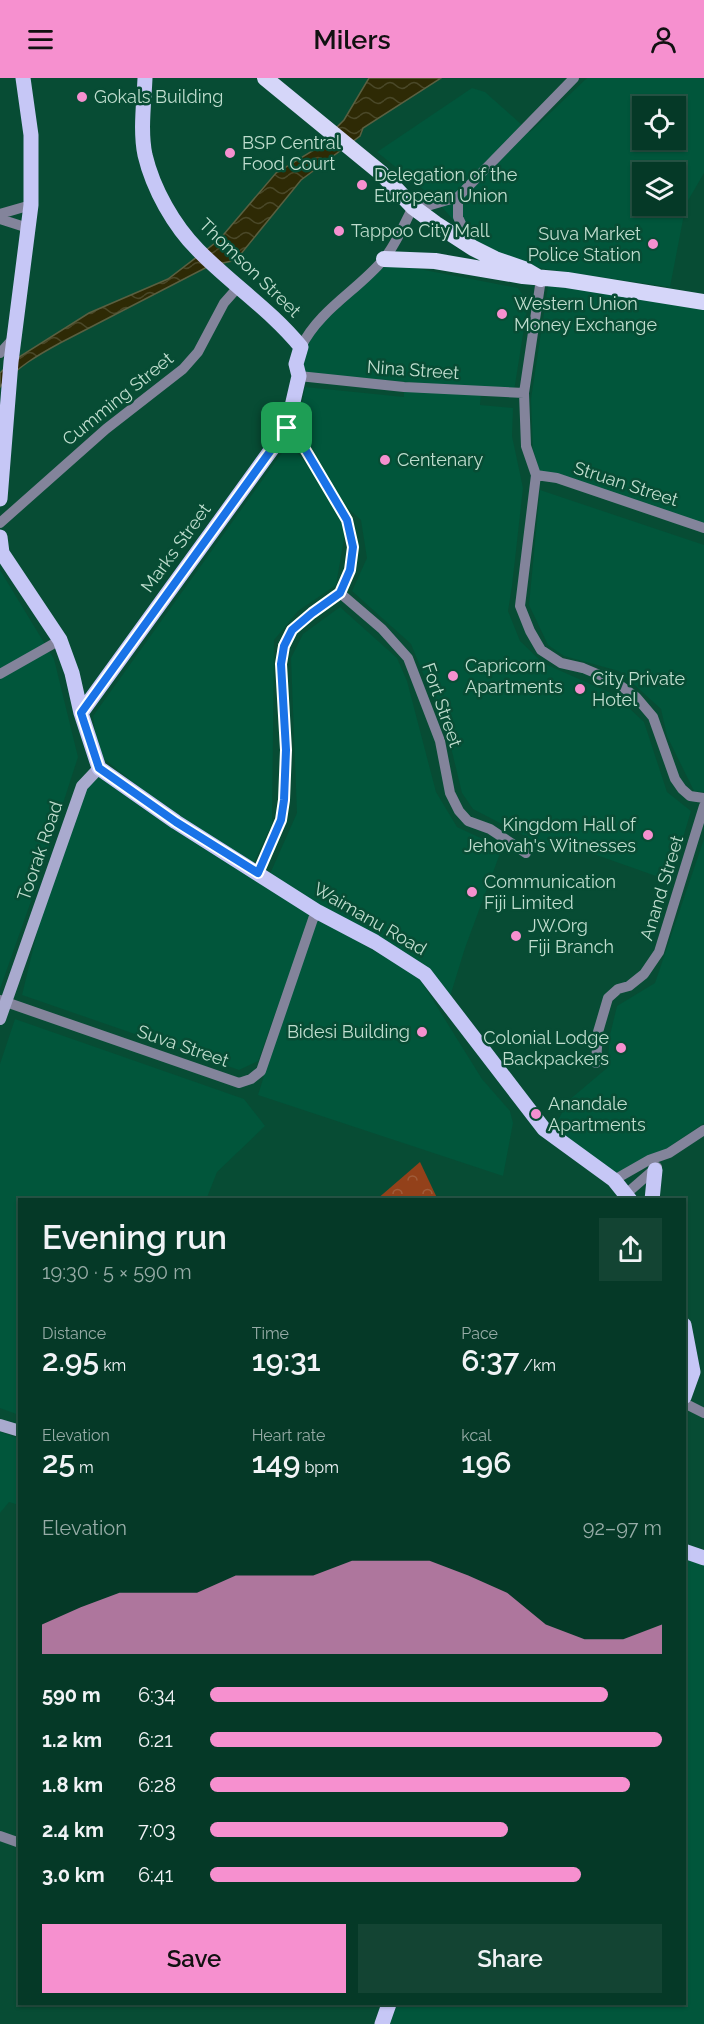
<!DOCTYPE html>
<html lang="en">
<head>
<meta charset="utf-8">
<style>
  body { margin:0; font-family:Raleway,sans-serif; background:#134433; color:#f1f3f6; height:100vh; display:flex; flex-direction:column; font-size:22px; white-space:nowrap }
  * { box-sizing:border-box; margin:0 }
  p { font-size:20px; color:#97aca7 }
  .icon { flex:none; width:33px; height:33px; fill:none; stroke:currentColor; stroke-width:2; stroke-linecap:round; stroke-linejoin:round }
  .map { position:relative; flex:1; overflow:hidden }
  .side { position:absolute; left:18px; top:1120px; width:668px; height:807px; display:flex; flex-direction:column; background:#053927; border-radius:0px; box-shadow:0 2px 4px #0004,0 0 0 2px #265344 }
  .side>* { flex:none }
  .tools { position:absolute; left:632px; top:18px; display:grid; gap:12px }
  .tools a { display:grid; place-items:center; width:54px; height:54px; border-radius:0px; background:#053927; box-shadow:0 2px 4px #0004,0 0 0 2px #265344; font-size:30px }
  .pin { position:absolute; display:grid; place-items:center; width:51px; height:51px; color:#fff; margin:-26px; border-radius:12px; box-shadow:0 3px 9px #0006 }
  .round { display:grid; place-items:center; flex:none; width:63px; height:63px; border-radius:0px; background:#134433 }
  .overview { display:flex; align-items:center; justify-content:space-between; height:102px; padding:0 24px }
  h1 { font-size:33px; font-weight:600; line-height:45px }
  .metrics { display:grid; grid-template-columns:repeat(3,1fr); gap:9px; height:102px; padding:6px 24px }
  .metrics div { display:grid; align-content:center }
  .metrics b { font-size:30px; font-weight:600 }
  .metrics small { font-size:16px; font-weight:400 }
  .metrics p { font-size:16px }
  .chart { height:168px; padding:12px 24px }
  .chart p { display:flex; justify-content:space-between }
  .chart svg { width:100%; height:108px; margin-top:6px; fill:#f690cf; opacity:.7 }
  .primary-button { display:flex; gap:12px; margin-top:auto; padding:12px 24px }
  .primary-button a { flex:1; height:69px; border-radius:0px; background:#f690cf; color:#111; font-size:24px; font-weight:600; line-height:69px; text-align:center }
  .primary-button a+a { background:#134433; color:#f1f3f6 }
  ul { padding:0 24px; list-style:none; font-size:20px }
  li { display:grid; grid-template-columns:96px 72px 1fr; align-items:center; height:45px }
  li i { height:15px; border-radius:8px; background:#f690cf }
  header { display:flex; justify-content:space-between; align-items:center; height:78px; padding:0 24px; background:#f690cf; color:#111; font-size:27px; font-weight:600 }
  .map>svg:first-child { display:block }
  .built { fill:#01563b; fill-rule:evenodd }
  .park { fill:url(#park-crowns) }
  .water { fill:url(#water-waves); stroke:#5a6041; stroke-width:1.5 }
  .lines { fill:none; stroke-linecap:round; stroke-linejoin:round }
  .minor { stroke:#83849b; stroke-width:10 }
  .secondary { stroke:#a9aace; stroke-width:12 }
  .primary { stroke:#c6c7f6; stroke-width:15 }
  .trunk { stroke:#d5d6f9; stroke-width:16 }
  .route-casing { stroke:#fff; stroke-width:12 }
  .route { stroke:#1a73e8; stroke-width:8 }
  .poi-dot { fill:#f690cf; stroke:#074c34; stroke-width:2 }
  .labels { text-anchor:middle; stroke-width:5; stroke-linejoin:round; paint-order:stroke }
  .poi-label { font-size:18px; fill:#bfddce; stroke:#074c34; text-anchor:start }
  .street-label { font-size:18px; fill:#bfddce; stroke:#074c34 }
</style>
</head>
<body>
<header><svg class="icon" aria-label="menu" viewBox="0 0 24 24"><path d="M4 6h16M4 12h16M4 18h16"/></svg>Milers<svg class="icon" aria-label="person" viewBox="0 0 24 24"><circle cx="12" cy="8" r="4"/><path d="M4 21q1-7 8-7t8 7"/></svg></header>
<div class="map">
<svg width="704" height="1946" viewBox="0 0 704 1946">
  <defs>
    <pattern id="park-crowns" width="20" height="18" patternUnits="userSpaceOnUse" patternTransform="scale(1.5)"><rect width="20" height="18" fill="#93411a"/><path d="M2 6a3 3 0 1 1 6 0M12 15a3 3 0 1 1 6 0" fill="none" stroke="#a05c3a"/></pattern>
    <pattern id="water-waves" width="16" height="10" patternUnits="userSpaceOnUse" patternTransform="scale(1.5)"><rect width="16" height="10" fill="#2e2a05"/><path d="M0 5q4-4 8 0t8 0" fill="none" stroke="#4a4828"/></pattern>
  </defs>
  <rect width="100%" height="100%" fill="#074c34"/>
  <path class="built" d="M 587,0 L 704,0 L 704,95 L 686,126 L 670,209 L 545,191 L 486,179 L 434,120 L 377,74 L 472,10 L 485,14 L 530,54 ZM 642,28 L 675,28 L 675,62 L 642,62 ZM 642,94 L 675,94 L 675,128 L 642,128 Z
    M 388,185 L 518,210 L 528,225 L 514,313 L 303,295 L 305,268 L 317,250 Z
    M 548,208 L 605,215 L 704,232 L 704,452 L 541,399 L 533,371 L 531,321 Z
    M 305,309 L 404,319 L 404,309 L 481,312 L 480,327 L 513,330 L 512,358 L 523,410 L 512,508 L 508,533 L 520,563 L 543,585 L 615,617 L 644,644 L 667,714 L 691,733 L 670,803 L 588,774 L 540,766 L 473,731 L 462,715 L 448,657 L 411,566 L 352,513 L 367,480 L 361,442 L 343,426 L 299,347 Z
    M 289,365 L 325,408 L 346,449 L 336,507 L 298,533 L 274,562 L 272,746 L 252,788 L 186,747 L 98,676 L 93,638 Z
    M 540,412 L 704,467 L 704,714 L 694,713 L 667,658 L 661,631 L 619,593 L 564,578 L 548,567 L 529,527 Z
    M 0,492 L 54,581 L 78,679 L 36,809 L 0,911 Z
    M 340,529 L 397,580 L 407,603 L 436,714 L 457,749 L 502,770 L 465,870 L 448,925 L 425,890 L 269,798 L 297,735 L 291,580 L 303,556 Z
    M 102,697 L 311,836 L 258,983 L 239,992 L 22,917 L 46,817 L 88,704 Z
    M 704,761 L 704,1045 L 617,1104 L 552,1054 L 568,1023 L 607,990 L 610,957 L 617,928 L 655,905 Z
    M 313,841 L 336,851 L 418,898 L 482,1001 L 510,1033 L 513,1045 L 503,1098 L 258,1017 Z
    M 15,941 L 244,1021 L 265,1048 L 217,1094 L 206,1122 L 20,1122 L 19,1337 L 0,1330 L 0,986 Z
    M 0,1354 L 20,1361 L 19,1427 L 9,1424 L 0,1435 Z
    M 684,1479 L 704,1487 L 704,1946 L 390,1946 L 397,1926 L 684,1926 Z"/>
  <path class="park" d="M 420,1084 L 438,1122 L 376,1122 Z"/>
  <path class="water" d="M 369,0 L 441,0 L 363,50 L 360,58 L 301,102 L 240,177 L 232,183 L 209,188 L 60,265 C 38,277 17,289 0,309 L 0,295 L 11,284 L 89,235 L 168,201 L 219,162 L 276,95 L 314,72 L 344,42 Z"/>
  <g class="lines">
    <path class="minor" d="M 458,119 L 458,139 L 471,167
      M 417,131 L 458,119 L 574,0
      M 0,136 L 31,127
      M 0,141 L 28,150
      M 541,201 L 524,315 L 526,368 L 536,397 L 520,528 L 530,553 L 541,572 L 561,585 L 583,590 L 614,603 L 636,619 L 653,639 L 675,701 L 682,711 L 690,718 L 704,720
      M 301,269 C 319,232 358,212 383,182 C 396,167 404,146 413,129
      M 0,275 L 13,261
      M 299,298 L 404,309 L 524,315
      M 536,397 L 557,400 L 704,450
      M 0,445 L 106,351 L 183,291 L 198,274 L 224,225 L 239,208
      M 340,515 L 382,551 L 408,580 L 440,663 L 450,715 L 459,733 L 468,743 L 490,751 L 526,775
      M 0,596 L 60,562
      M 258,795 L 281,742 L 284,722 L 286,672 L 281,586 L 283,568 L 292,552 L 312,535 L 340,515 L 350,492 L 353,469 L 347,442 L 302,366 L 287,350
      M 0,922 L 239,1005 L 251,1001 L 261,993 L 313,841 L 318,834
      M 596,985 L 598,954 L 608,920 L 618,911 L 629,908 L 644,896 L 659,874 L 704,728
      M 614,1102 L 649,1082 L 669,1075 L 704,1052
      M 626,1116 L 657,1089
      M 684,1325 L 704,1335
      M 0,1758 L 20,1765"/>
    <path class="secondary" d="M 0,941 L 82,708 L 99,690
      M 0,1347 L 20,1353"/>
    <path class="primary" d="M 145,0 C 144,25 140,53 145,77 C 153,111 174,148 198,172 C 231,206 271,232 301,269 L 296,286 L 299,298 L 287,350 L 81,635 L 99,690 L 176,744 L 318,834 L 375,864 L 425,896 L 544,1051 L 614,1102 L 630,1122
      M 0,421 L 11,284 L 31,127 L 31,57 L 23,0
      M 0,459 L 2,475 L 60,562 L 72,595 L 81,635
      M 652,1122 L 655,1092
      M 684,1247 L 693,1294 L 684,1319
      M 684,1473 L 704,1480
      M 382,1946 L 389,1926"/>
    <path class="trunk" d="M 265,0 L 381,95 L 413,129 L 436,146 L 473,170 L 495,181 L 524,191 L 541,201
      M 384,181 L 435,183 L 523,198 L 567,202 L 704,224"/>
  </g>
  <g class="lines">
    <defs>
      <path id="route" d="M 287,350 L 302,366 L 347,442 L 353,469 L 350,492 L 340,515 L 312,535 L 292,552 L 284,568 L 281,586 L 286,672 L 284,722 L 281,742 L 258,795 L 176,744 L 99,690 L 81,635 Z"/>
    </defs>
    <use href="#route" class="route-casing"/>
    <use href="#route" class="route"/>
  </g>
  <g class="poi-dot">
    <circle cx="82" cy="19" r="6"/>
    <circle cx="230" cy="75" r="6"/>
    <circle cx="362" cy="107" r="6"/>
    <circle cx="339" cy="153" r="6"/>
    <circle cx="653" cy="166" r="6"/>
    <circle cx="502" cy="236" r="6"/>
    <circle cx="385" cy="382" r="6"/>
    <circle cx="453" cy="598" r="6"/>
    <circle cx="580" cy="611" r="6"/>
    <circle cx="648" cy="757" r="6"/>
    <circle cx="472" cy="814" r="6"/>
    <circle cx="516" cy="858" r="6"/>
    <circle cx="422" cy="954" r="6"/>
    <circle cx="621" cy="970" r="6"/>
    <circle cx="536" cy="1036" r="6"/>
  </g>
  <g class="labels">
    <g class="poi-label">
      <text x="94" y="25">Gokals Building</text>
      <text x="242" y="71">BSP Central<tspan x="242" dy="21">Food Court</tspan></text>
      <text x="374" y="103">Delegation of the<tspan x="374" dy="21">European Union</tspan></text>
      <text x="351" y="159">Tappoo City Mall</text>
      <text x="641" y="162" text-anchor="end">Suva Market<tspan x="641" dy="21">Police Station</tspan></text>
      <text x="514" y="232">Western Union<tspan x="514" dy="21">Money Exchange</tspan></text>
      <text x="397" y="388">Centenary</text>
      <text x="465" y="594">Capricorn<tspan x="465" dy="21">Apartments</tspan></text>
      <text x="592" y="607">City Private<tspan x="592" dy="21">Hotel</tspan></text>
      <text x="636" y="753" text-anchor="end">Kingdom Hall of<tspan x="636" dy="21">Jehovah's Witnesses</tspan></text>
      <text x="484" y="810">Communication<tspan x="484" dy="21">Fiji Limited</tspan></text>
      <text x="528" y="854">JW.Org<tspan x="528" dy="21">Fiji Branch</tspan></text>
      <text x="410" y="960" text-anchor="end">Bidesi Building</text>
      <text x="609" y="966" text-anchor="end">Colonial Lodge<tspan x="609" dy="21">Backpackers</tspan></text>
      <text x="548" y="1032">Anandale<tspan x="548" dy="21">Apartments</tspan></text>
    </g>
    <g class="street-label">
      <text transform="translate(250 190) rotate(44)" y="6">Thomson Street</text>
      <text transform="translate(413 292) rotate(4)" y="6">Nina Street</text>
      <text transform="translate(118 321) rotate(-39)" y="6">Cumming Street</text>
      <text transform="translate(626 406) rotate(18)" y="6">Struan Street</text>
      <text transform="translate(176 470) rotate(-54)" y="6">Marks Street</text>
      <text transform="translate(442 627) rotate(71)" y="6">Fort Street</text>
      <text transform="translate(40 773) rotate(-71)" y="6">Toorak Road</text>
      <text transform="translate(662 810) rotate(-73)" y="6">Anand Street</text>
      <text transform="translate(370 841) rotate(30)" y="6">Waimanu Road</text>
      <text transform="translate(183 968) rotate(19)" y="6">Suva Street</text>
    </g>
  </g>
</svg>
<div class="tools">
<a><svg class="icon" aria-label="locate" viewBox="0 0 24 24"><circle cx="12" cy="12" r="6"/><path d="M12 2v4M12 18v4M2 12h4M18 12h4"/></svg></a>
<a><svg class="icon" aria-label="layers" viewBox="0 0 24 24"><path d="M12 4l9 5-9 5-9-5zM3 14l9 5 9-5"/></svg></a>
</div>
<div class="pin" style="left:287px;top:350px;background:#1e9e55"><svg class="icon" aria-label="arrive" viewBox="0 0 24 24"><path d="M6 21V4h12l-3 4 3 4H6"/></svg></div>
<section class="side">
<div class="overview"><div><h1>Evening run</h1><p>19:30 · 5 × 590 m</p></div><a class="round"><svg class="icon" aria-label="share" viewBox="0 0 24 24"><path d="M12 15V3M7 8l5-5 5 5M5 13v7h14v-7"/></svg></a></div>
<div class="metrics">
<div><p>Distance</p><b>2.95<small> km</small></b></div>
<div><p>Time</p><b>19:31</b></div>
<div><p>Pace</p><b>6:37<small> /km</small></b></div>
</div>
<div class="metrics">
<div><p>Elevation</p><b>25<small> m</small></b></div>
<div><p>Heart rate</p><b>149<small> bpm</small></b></div>
<div><p>kcal</p><b>196</b></div>
</div>
<div class="chart"><p><span>Elevation</span>92–97 m</p>
<svg viewBox="0 0 160 44" preserveAspectRatio="none"><path d="M0 44V32L10 25L20 19L30 19L40 19L50 12L60 12L70 12L80 6L90 6L100 6L110 12L120 19L130 32L140 38L150 38L160 32V44z"/></svg>
</div>
<ul>
<li><b>590 m</b>6:34<i style="width:88%"></i></li>
<li><b>1.2 km</b>6:21<i style="width:100%"></i></li>
<li><b>1.8 km</b>6:28<i style="width:93%"></i></li>
<li><b>2.4 km</b>7:03<i style="width:66%"></i></li>
<li><b>3.0 km</b>6:41<i style="width:82%"></i></li>
</ul>
<div class="primary-button"><a>Save</a><a>Share</a></div>
</section>
</div>
</body>
</html>
